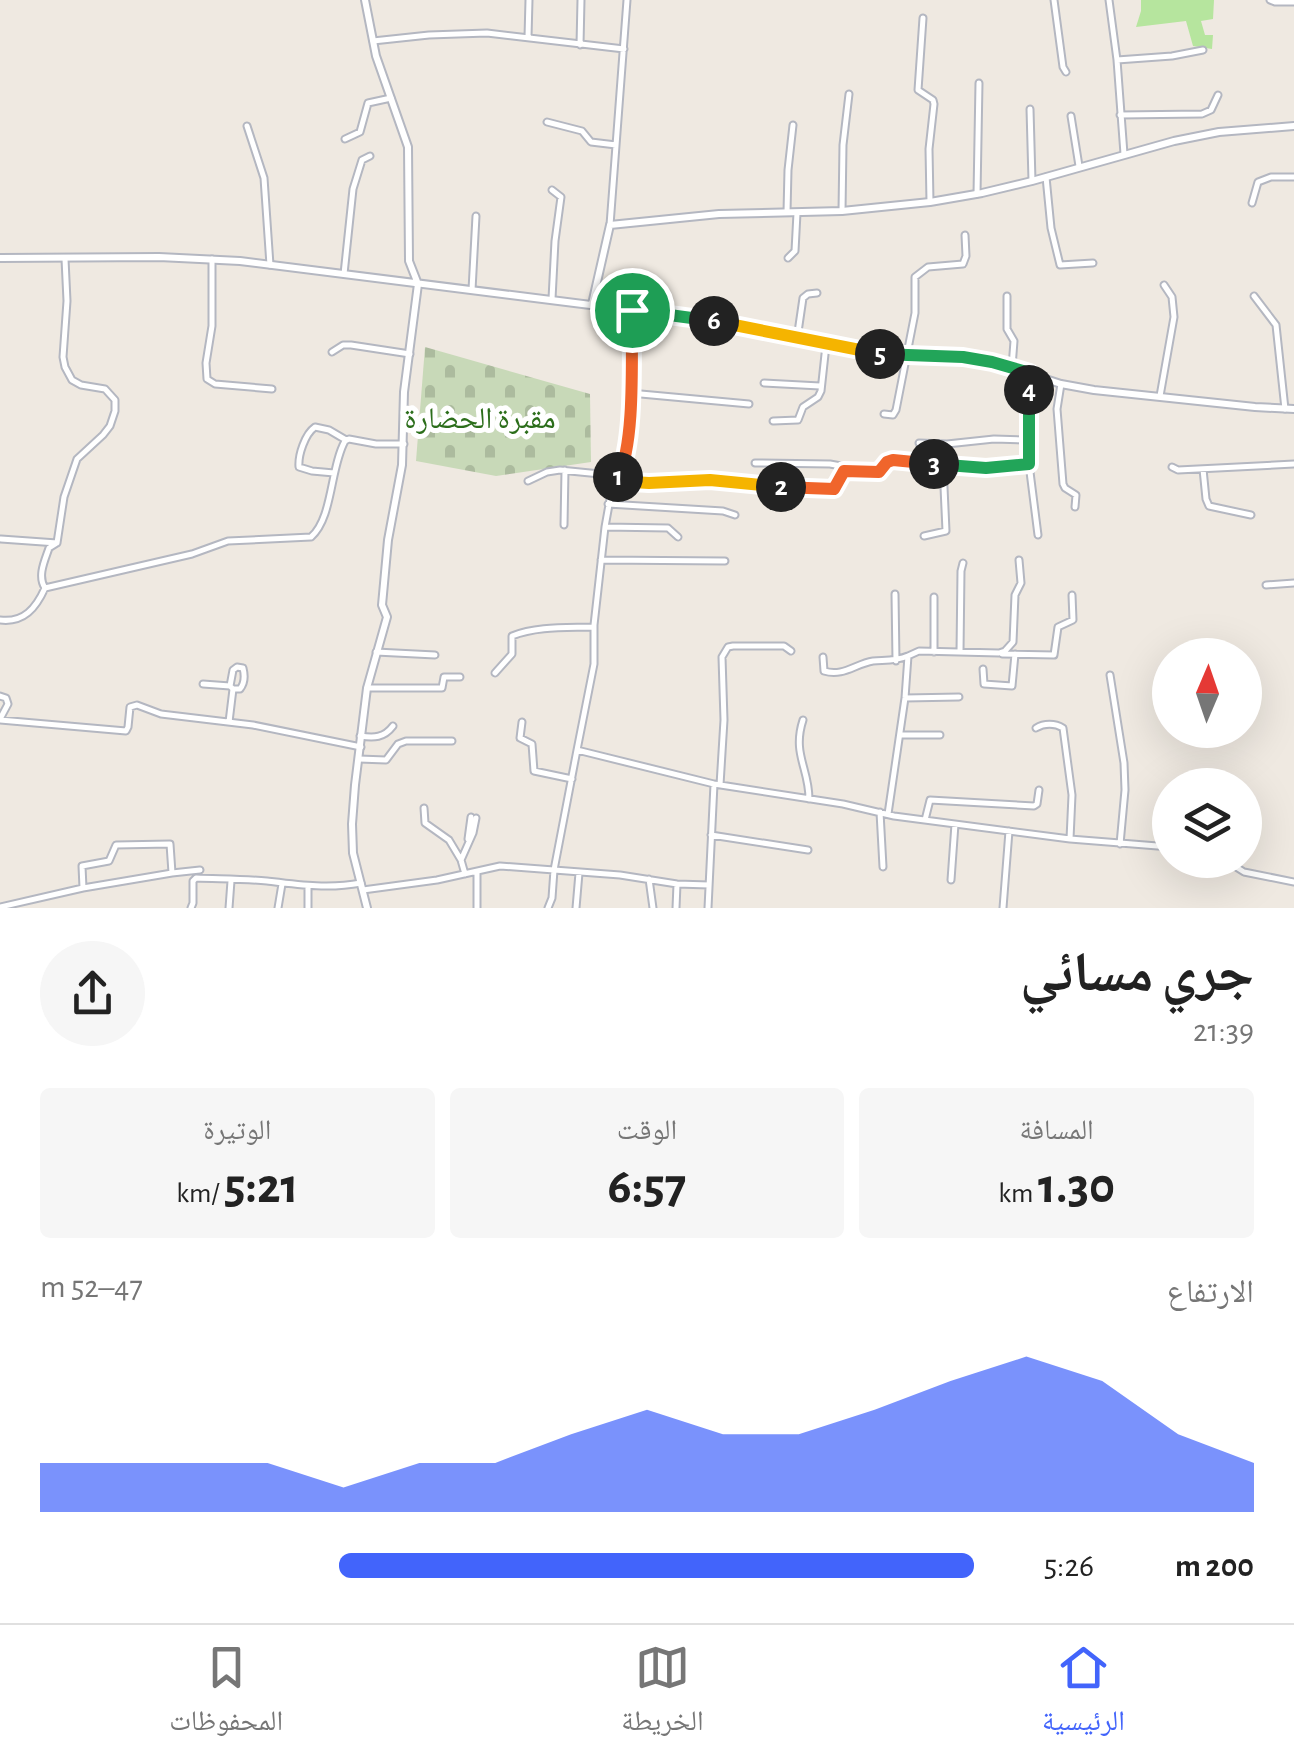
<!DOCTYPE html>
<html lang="ar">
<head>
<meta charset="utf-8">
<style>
  body { margin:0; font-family:"Alegreya Sans","Noto Naskh Arabic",sans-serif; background:#f6f6f6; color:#222; direction:rtl; height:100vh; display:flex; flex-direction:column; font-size:38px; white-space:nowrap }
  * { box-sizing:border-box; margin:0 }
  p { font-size:32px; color:#767676 }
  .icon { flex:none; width:55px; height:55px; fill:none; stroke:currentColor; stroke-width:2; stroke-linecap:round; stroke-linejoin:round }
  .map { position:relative; height:908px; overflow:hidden; direction:ltr }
  .drawer { display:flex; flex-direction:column; background:#fff; flex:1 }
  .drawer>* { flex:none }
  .needle { width:65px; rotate:2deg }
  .controls { position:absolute; left:1152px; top:638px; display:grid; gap:20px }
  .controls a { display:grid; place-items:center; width:110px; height:110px; border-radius:50%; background:#fff; box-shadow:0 10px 40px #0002; font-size:50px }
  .pin { position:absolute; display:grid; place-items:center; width:85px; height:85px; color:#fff; margin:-42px; border:5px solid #fff; border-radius:50%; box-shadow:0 2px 10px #0007 }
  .km { position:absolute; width:50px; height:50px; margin:-25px; border-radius:50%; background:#222; color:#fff; font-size:28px; line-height:50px; text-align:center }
  .round { display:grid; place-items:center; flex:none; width:105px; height:105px; border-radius:52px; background:#f6f6f6 }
  .head { display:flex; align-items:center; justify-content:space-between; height:170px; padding:0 40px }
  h1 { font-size:55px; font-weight:700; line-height:75px }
  .figures { display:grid; grid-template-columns:repeat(3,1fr); gap:15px; height:170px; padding:10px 40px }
  .figures div { display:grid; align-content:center; border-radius:10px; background:#f6f6f6; text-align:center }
  .figures b { font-size:50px; font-weight:700 }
  .figures small { font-size:28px; font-weight:400 }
  .figures p { font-size:28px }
  .chart { height:280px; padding:20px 40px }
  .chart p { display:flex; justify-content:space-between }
  .chart svg { width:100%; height:180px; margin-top:10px; fill:#4264fb; opacity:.7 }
  ul { padding:0 40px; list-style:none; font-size:32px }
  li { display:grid; grid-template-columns:160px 120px 1fr; align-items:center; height:75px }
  li i { height:25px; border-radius:12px; background:#4264fb }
  .dock { display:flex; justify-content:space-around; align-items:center; height:140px; border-top:2px solid #e0e0e0; background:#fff; font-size:28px; color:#767676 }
  .dock a { display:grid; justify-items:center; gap:5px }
  .dock .selected { color:#4264fb }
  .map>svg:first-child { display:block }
  .grass { fill:#b6e59e }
  .cemetery { fill:url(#cemetery-stones) }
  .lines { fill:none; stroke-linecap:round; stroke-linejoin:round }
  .minor-casing { stroke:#b4b7c1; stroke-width:9 }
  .tertiary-casing { stroke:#b4b7c1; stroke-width:10 }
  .minor { stroke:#fff; stroke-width:5 }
  .tertiary { stroke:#fff; stroke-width:6 }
  .split-1-casing { stroke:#fff; stroke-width:20 }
  .split-2-casing { stroke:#fff; stroke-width:20 }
  .split-3-casing { stroke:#fff; stroke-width:20 }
  .split-4-casing { stroke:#fff; stroke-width:20 }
  .split-5-casing { stroke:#fff; stroke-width:20 }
  .split-6-casing { stroke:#fff; stroke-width:20 }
  .split-7-casing { stroke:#fff; stroke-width:20 }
  .split-1 { stroke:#f0652b; stroke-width:12 }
  .split-2 { stroke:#f5b400; stroke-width:12 }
  .split-3 { stroke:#f0652b; stroke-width:12 }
  .split-4 { stroke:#22a559; stroke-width:12 }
  .split-5 { stroke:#22a559; stroke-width:12 }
  .split-6 { stroke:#f5b400; stroke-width:12 }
  .split-7 { stroke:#22a559; stroke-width:12 }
  .labels { text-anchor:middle; stroke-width:10; stroke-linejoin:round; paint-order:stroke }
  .park-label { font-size:30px; fill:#2c6e1b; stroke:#fff }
</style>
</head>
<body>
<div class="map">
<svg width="1294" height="908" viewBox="0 0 1294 908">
  <defs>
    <pattern id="cemetery-stones" width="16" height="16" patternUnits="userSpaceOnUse" patternTransform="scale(2.5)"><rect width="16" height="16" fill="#c8d9b8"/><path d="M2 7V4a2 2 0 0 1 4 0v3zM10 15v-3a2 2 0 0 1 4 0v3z" fill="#acbb9e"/></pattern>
  </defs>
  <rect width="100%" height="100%" fill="#efe9e1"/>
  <path class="grass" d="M 1141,0 L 1214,0 L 1213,19 L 1201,21 L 1205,35 L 1213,35 L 1212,49 L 1193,46 L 1186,21 L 1136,27 L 1141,11 Z"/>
  <path class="cemetery" d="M 425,347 L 590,394 L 591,462 L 496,476 L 416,461 Z"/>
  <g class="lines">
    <defs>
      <path id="minor" d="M 1054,0 L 1063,67 L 1066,72
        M 1109,0 L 1117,60 L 1124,154
        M 1270,0 L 1275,2 L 1294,2
        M 923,18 L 918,90 L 933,100 L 934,104 L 929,149 L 930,202
        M 528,37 L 529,0
        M 373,41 L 429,35 L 487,33 L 624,49
        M 580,45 L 581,0
        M 1117,60 L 1172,56 L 1203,50
        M 1030,109 L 1032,181
        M 1120,115 L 1202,114 L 1211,110 L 1218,95
        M 1071,116 L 1079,166
        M 547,122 L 582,131 L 591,142 L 616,145
        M 247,126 L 264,178 L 270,265
        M 345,139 L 360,132 L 368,103 L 391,98
        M 1046,177 L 1051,228 L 1060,265 L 1093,263
        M 552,190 L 561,197 L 555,241 L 552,299
        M 977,194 L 979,83
        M 1252,203 L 1258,182 L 1271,177 L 1294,177
        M 842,211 L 843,145 L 849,94
        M 787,212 L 788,170 L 793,125
        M 610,225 L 627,0
        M 788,258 L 795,251 L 797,213
        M 65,259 L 67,301 L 63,357 L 65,367 L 72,380 L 81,385 L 105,389 L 115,400 L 115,411 L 110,426 L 103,435 L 77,459 L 64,497 L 57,543 L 49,548 C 45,560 37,576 45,588 L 192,554 L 228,541 L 311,537 C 333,518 330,468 345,441 L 349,439 L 376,444 L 404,444
        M 212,259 L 212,326 L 206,363 L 207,379 L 215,384 L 272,389
        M 344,274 L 353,189 L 362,160 L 370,156
        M 472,290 L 476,216
        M 1007,296 L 1007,329 L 1014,341 L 1012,367
        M 1254,296 L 1276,325 L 1285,409
        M 633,311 L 626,452 L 623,465 L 612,488 L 605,527 L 594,625 L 594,664 L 577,750 L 714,784 L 843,804 L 894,816 L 1070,839 L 1170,847
        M 797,339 L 803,298 L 808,294 L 817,293
        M 332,352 L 343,345 L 351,345 L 410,354
        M 764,383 L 820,386
        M 1061,384 L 1057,409 L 1063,484 L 1065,488 L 1076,495 L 1075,507
        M 630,393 L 749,404
        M 1160,396 L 1174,317 L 1172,297 L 1164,285
        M 884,414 L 893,415 L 896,410 L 915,313 L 915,277 L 928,267 L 963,264 L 966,256 L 965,235
        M 773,421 L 798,420 L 803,407 L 818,397 L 821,391 L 826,345
        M 919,443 L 947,444 L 994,439 L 1029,440
        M 755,463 L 830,464 L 841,466 L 844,470
        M 1029,464 L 1038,535
        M 1172,467 L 1178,470 L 1294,464
        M 1203,469 L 1206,499 L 1209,506 L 1251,515
        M 334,473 L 312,471 L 299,467 C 298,455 305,434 315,427 L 329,430 L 346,440
        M 528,481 L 547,472 L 560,470 L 600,474 L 616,481 L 637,482 L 710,480 L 834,489 L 845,471 L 879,472 L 891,461 L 985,468 L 1029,464 L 1028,413 L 1030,373
        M 608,504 L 723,511 L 735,515
        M 564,525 L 565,470
        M 605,527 L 668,528 L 678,537
        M 924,536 L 946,531 L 943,465
        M 1,539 L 57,543
        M 601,560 L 725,561
        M 1266,585 L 1294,583
        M 895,594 L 896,661
        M 934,597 L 934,652
        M 0,620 C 24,623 36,608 45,588
        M 376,652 L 435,655
        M 960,652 L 961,571 L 963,563
        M 1002,654 L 1054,655 L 1058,627 L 1073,620 L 1072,595
        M 823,657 L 824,671 C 843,677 855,664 873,661 C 886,660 896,661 908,656
        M 983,669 L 984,684 L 1012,686 L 1015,654
        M 495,673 L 512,654 L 512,636 C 537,626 567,628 594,627
        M 1110,675 L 1124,763 L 1125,790 L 1120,844
        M 203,684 L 230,686 L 233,689 L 229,722
        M 230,686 L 233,670 L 237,667 L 243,668 C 245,676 245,683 240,689 L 233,689
        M 367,688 L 442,688 L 444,677 L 460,677
        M 0,696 L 6,698 L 8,704 L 0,719
        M 905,698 L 959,697
        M 0,720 L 126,731 L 128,727 L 130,707 L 137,705 L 161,714 L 253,725 L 361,747
        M 803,720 C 792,754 809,768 809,799
        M 522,722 L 520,738 L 532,744 L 534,771 L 572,779
        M 1036,728 C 1044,723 1055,723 1063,728 L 1072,795 L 1070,839
        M 900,735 L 940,735
        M 360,736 C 374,738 384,738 393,726
        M 577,750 L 554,870 L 620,875 L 677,884 L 709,885
        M 359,759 L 386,760 L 398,744 L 406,741 L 452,741
        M 720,785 L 724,720 L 722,657 L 728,647 L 733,646 L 784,646 L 791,651
        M 424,808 L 425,823 L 449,840 L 461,860 L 465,874
        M 880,812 L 883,867
        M 888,814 L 905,698 L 908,656 L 919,651 L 999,653 L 1005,651 L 1013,642 L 1015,595 L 1021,583 L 1019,560
        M 925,820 L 930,800 L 1034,806 L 1037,804 L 1039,790
        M 711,835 L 808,850
        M 468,839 L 471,817
        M 461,860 L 473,833 L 476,818
        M 1225,860 L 1244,872 L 1294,882
        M 649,879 L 653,908
        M 951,880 L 955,824
        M 83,888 L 172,873
        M 363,890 L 437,880 L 500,866 L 554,870 L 552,898 L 548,908
        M 0,907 L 83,888 L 82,866 L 109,861 L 116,845 L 170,844 L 172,873 L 200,870
        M 191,908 L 193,903 L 193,881 L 196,878 C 220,879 244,879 267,881 C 300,885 329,889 361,883
        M 229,908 L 231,881
        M 278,908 L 282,884
        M 308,908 L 308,887
        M 477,908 L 477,872
        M 576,908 L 579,873
        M 676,908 L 677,884
        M 708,908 L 714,784
        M 1003,908 L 1009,831"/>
      <path id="tertiary" d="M 365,0 L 376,56 L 408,147 L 409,261 L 418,284 L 404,392 L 402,465 L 388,540 L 382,605 L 387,617 L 367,688 L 355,785 L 352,824 L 353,853 L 367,908
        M 0,258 L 159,257 L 240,261 L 694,318 L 797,339 L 885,354 L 963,357 L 993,362 L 1061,384 L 1094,390 L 1255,407 L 1294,409
        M 592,304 L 610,225 L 719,214 L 842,211 L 930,202 L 982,193 L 1032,181 L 1174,141 L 1219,132 L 1294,126"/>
    </defs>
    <use href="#minor" class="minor-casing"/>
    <use href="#tertiary" class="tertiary-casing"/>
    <use href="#minor" class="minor"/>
    <use href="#tertiary" class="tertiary"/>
  </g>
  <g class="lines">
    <defs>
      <path id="split-1" d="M 618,477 C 636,442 631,352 632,310"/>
      <path id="split-2" d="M 618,477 L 616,481 L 649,483 L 710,480 L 781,487"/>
      <path id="split-3" d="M 781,487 L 834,489 L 844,471 L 879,472 L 887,462 L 893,460 L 934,464"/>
      <path id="split-4" d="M 934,464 L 986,468 L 1029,464 L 1029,390"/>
      <path id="split-5" d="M 880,354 L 963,357 L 992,362 L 1030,373 L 1029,390"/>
      <path id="split-6" d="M 714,321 L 880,354"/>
      <path id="split-7" d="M 632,310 L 714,321"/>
    </defs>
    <use href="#split-1" class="split-1-casing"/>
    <use href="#split-2" class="split-2-casing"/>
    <use href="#split-3" class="split-3-casing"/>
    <use href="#split-4" class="split-4-casing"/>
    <use href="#split-5" class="split-5-casing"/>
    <use href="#split-6" class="split-6-casing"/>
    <use href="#split-7" class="split-7-casing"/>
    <use href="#split-1" class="split-1"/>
    <use href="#split-2" class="split-2"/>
    <use href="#split-3" class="split-3"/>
    <use href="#split-4" class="split-4"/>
    <use href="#split-5" class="split-5"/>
    <use href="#split-6" class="split-6"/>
    <use href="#split-7" class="split-7"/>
  </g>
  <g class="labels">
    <g class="park-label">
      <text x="480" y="428">مقبرة الحضارة</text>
    </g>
  </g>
</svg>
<div class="controls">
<a><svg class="needle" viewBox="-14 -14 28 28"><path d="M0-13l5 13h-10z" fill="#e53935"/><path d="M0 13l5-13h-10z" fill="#767676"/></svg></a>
<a><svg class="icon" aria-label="layers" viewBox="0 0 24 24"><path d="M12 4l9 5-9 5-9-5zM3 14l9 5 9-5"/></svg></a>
</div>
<div class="pin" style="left:632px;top:310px;background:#1e9e55"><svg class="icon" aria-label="arrive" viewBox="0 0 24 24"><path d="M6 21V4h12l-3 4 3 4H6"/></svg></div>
<b class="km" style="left:618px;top:477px">1</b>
<b class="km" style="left:781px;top:487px">2</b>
<b class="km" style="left:934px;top:464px">3</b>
<b class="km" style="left:1029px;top:390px">4</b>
<b class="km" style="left:880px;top:354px">5</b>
<b class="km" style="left:714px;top:321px">6</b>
</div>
<section class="drawer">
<div class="head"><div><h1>جري مسائي</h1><p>21:39</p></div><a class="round"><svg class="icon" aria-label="share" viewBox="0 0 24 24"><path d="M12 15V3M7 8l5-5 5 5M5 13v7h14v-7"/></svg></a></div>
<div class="figures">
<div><p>المسافة</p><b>1.30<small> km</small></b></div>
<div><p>الوقت</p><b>6:57</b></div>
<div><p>الوتيرة</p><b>5:21<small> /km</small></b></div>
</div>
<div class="chart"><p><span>الارتفاع</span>47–52 m</p>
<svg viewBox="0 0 160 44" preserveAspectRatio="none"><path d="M0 44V32L10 32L20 32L30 32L40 38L50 32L60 32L70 25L80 19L90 25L100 25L110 19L120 12L130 6L140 12L150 25L160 32V44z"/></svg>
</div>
<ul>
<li><b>200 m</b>5:26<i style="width:68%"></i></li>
</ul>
</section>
<nav class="dock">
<a class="selected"><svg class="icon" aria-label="home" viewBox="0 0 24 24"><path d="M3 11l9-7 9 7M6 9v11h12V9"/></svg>الرئيسية</a>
<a><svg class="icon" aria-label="map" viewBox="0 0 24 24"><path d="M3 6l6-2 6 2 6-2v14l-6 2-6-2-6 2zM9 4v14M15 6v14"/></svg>الخريطة</a>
<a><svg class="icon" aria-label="saved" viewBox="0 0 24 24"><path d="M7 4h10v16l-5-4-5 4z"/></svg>المحفوظات</a>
</nav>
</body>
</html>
